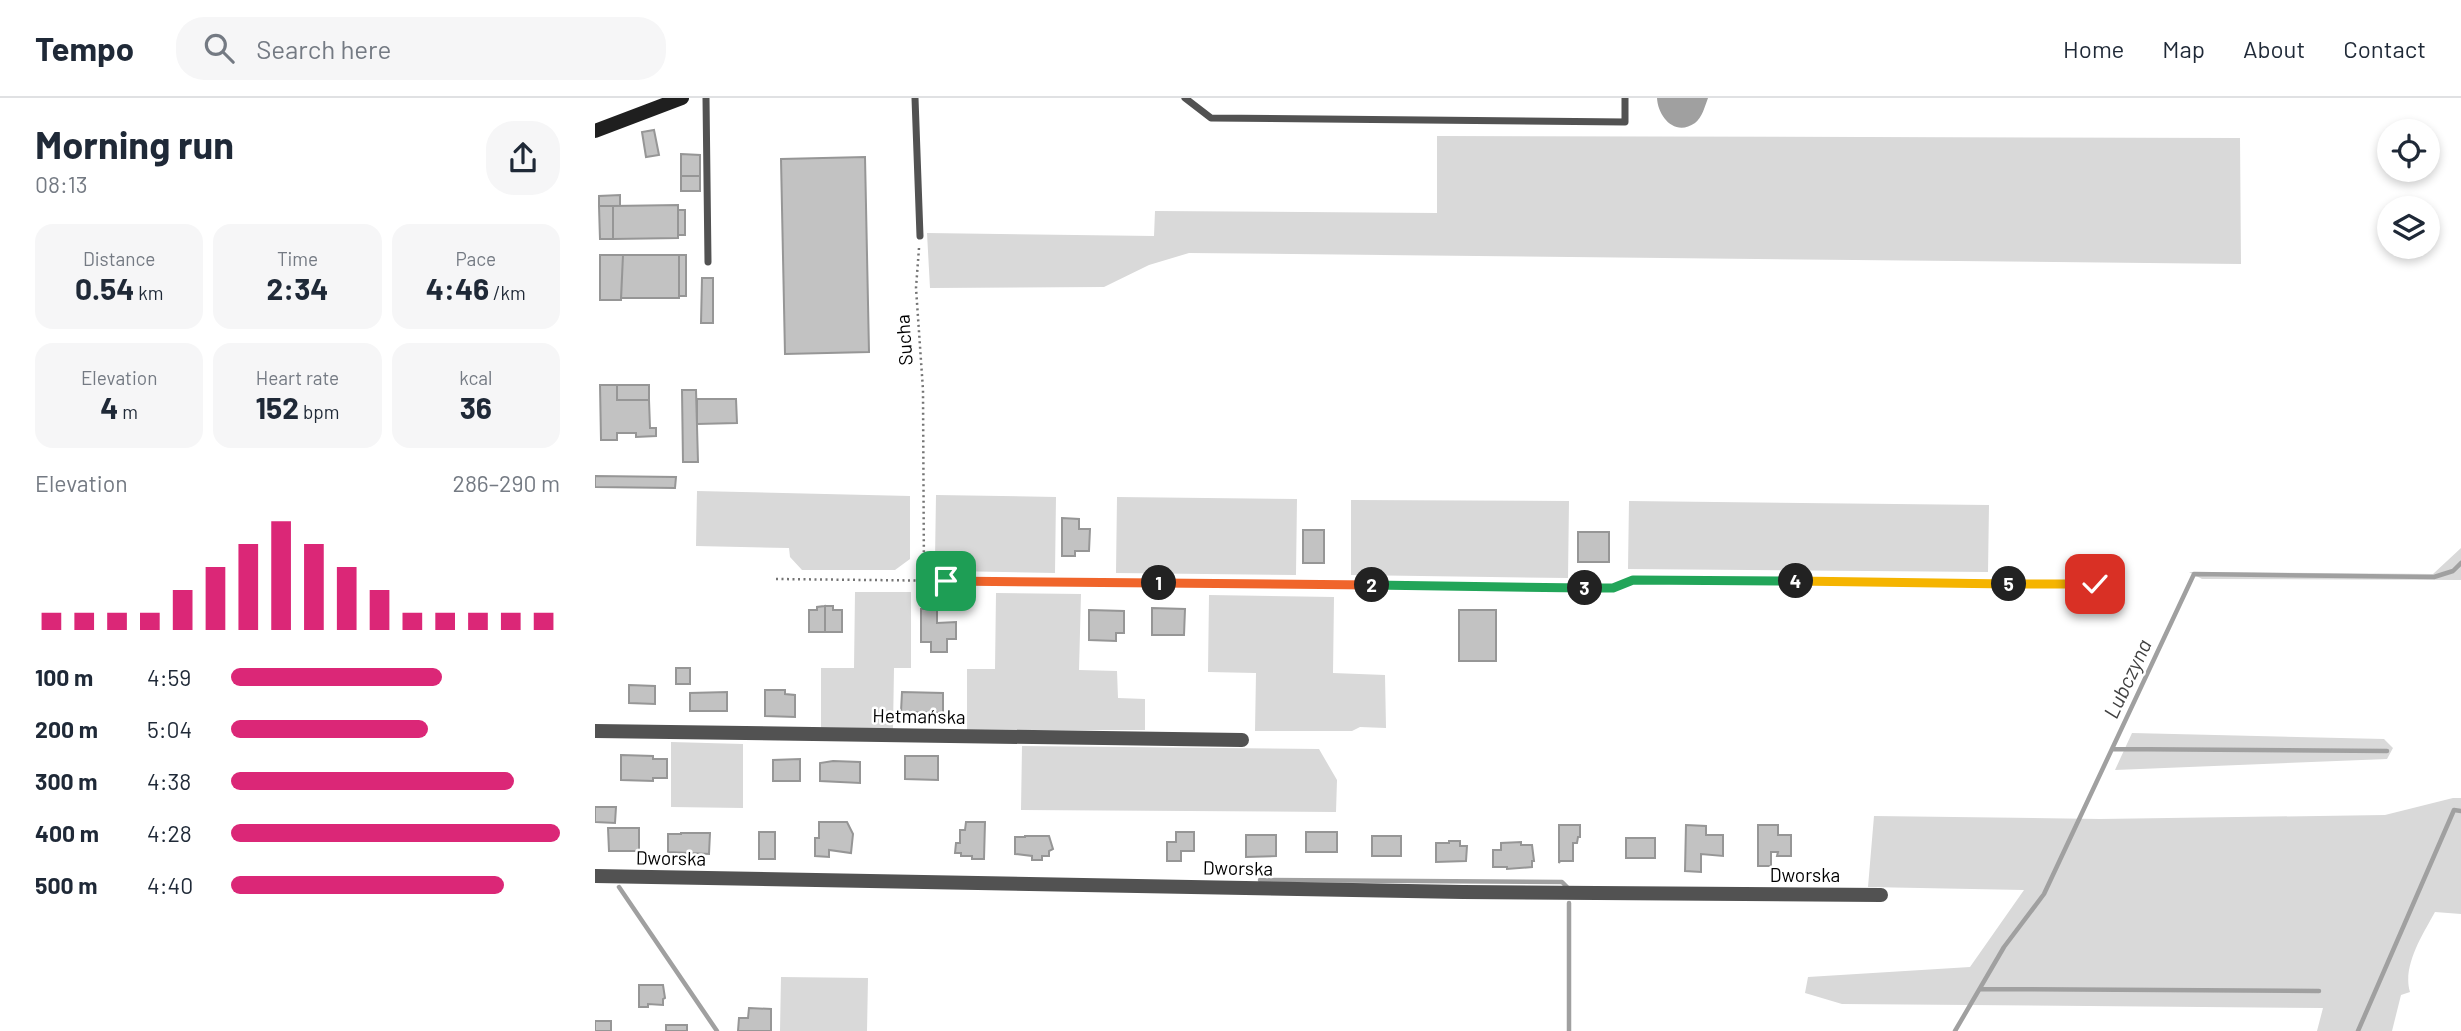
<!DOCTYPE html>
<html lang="en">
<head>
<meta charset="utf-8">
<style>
  body { margin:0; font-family:Barlow,sans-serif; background:#f6f6f7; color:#1f2937; height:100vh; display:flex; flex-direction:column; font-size:26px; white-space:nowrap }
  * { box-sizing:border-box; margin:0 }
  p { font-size:23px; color:#747a83 }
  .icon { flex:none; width:38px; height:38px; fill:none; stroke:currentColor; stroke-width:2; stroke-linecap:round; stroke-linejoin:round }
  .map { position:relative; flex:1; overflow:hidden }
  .drawer { display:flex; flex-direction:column; background:#fff; width:595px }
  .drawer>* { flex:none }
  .fabs { position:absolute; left:1782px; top:21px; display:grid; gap:14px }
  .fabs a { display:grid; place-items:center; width:63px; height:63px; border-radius:50%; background:#fff; box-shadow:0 4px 10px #0003; font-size:35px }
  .pin { position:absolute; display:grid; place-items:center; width:60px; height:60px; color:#fff; margin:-30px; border-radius:14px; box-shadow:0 4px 10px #0006 }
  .km { position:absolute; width:35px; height:35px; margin:-18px; border-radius:50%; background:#222; color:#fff; font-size:19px; line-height:35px; text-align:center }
  .round { display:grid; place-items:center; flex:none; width:74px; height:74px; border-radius:28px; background:#f6f6f7 }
  .overview { display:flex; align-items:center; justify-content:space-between; height:119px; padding:0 35px }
  h1 { font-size:38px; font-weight:700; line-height:52px }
  .figures { display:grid; grid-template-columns:repeat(3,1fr); gap:10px; height:119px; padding:7px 35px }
  .figures div { display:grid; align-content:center; border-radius:18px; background:#f6f6f7; text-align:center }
  .figures b { font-size:30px; font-weight:700 }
  .figures small { font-size:19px; font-weight:400 }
  .figures p { font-size:19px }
  .chart { height:196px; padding:14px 35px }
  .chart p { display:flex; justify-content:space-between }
  .chart svg { width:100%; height:126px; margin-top:7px; stroke:#db2777; stroke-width:6 }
  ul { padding:0 35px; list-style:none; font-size:23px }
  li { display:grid; grid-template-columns:112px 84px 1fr; align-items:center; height:52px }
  li i { height:18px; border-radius:9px; background:#db2777 }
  header { display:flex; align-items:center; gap:42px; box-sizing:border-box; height:98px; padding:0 35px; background:#fff; border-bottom:2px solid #e0e1e3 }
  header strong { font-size:33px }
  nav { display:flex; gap:38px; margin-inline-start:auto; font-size:24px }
  .search { width:490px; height:63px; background:#f6f6f7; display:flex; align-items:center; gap:18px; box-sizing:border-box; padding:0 24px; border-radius:28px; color:#747a83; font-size:26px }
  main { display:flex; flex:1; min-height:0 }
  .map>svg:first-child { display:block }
  .green { fill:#d9d9d9 }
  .water { fill:#a0a0a0 }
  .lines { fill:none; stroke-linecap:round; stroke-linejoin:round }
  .stream { stroke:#a0a0a0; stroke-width:4.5 }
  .building { fill:#c2c2c2; stroke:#969696; stroke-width:2 }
  .path { stroke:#747474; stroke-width:2.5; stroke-dasharray:2 3.5; stroke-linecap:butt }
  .lane { stroke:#525252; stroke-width:7 }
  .street { stroke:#525252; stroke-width:14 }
  .secondary { stroke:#1f1f1f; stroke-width:14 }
  .split-1-casing { stroke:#fff; stroke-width:14 }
  .split-2-casing { stroke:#fff; stroke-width:14 }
  .split-3-casing { stroke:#fff; stroke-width:14 }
  .split-4-casing { stroke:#fff; stroke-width:14 }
  .split-5-casing { stroke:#fff; stroke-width:14 }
  .split-6-casing { stroke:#fff; stroke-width:14 }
  .split-1 { stroke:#f0652b; stroke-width:9 }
  .split-2 { stroke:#f0652b; stroke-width:9 }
  .split-3 { stroke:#22a559; stroke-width:9 }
  .split-4 { stroke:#22a559; stroke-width:9 }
  .split-5 { stroke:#f5b400; stroke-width:9 }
  .split-6 { stroke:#f5b400; stroke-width:9 }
  .labels { text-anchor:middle; stroke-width:5; stroke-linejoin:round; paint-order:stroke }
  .street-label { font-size:19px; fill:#000; stroke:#fff }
  .water-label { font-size:21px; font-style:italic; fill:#414141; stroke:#fff }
</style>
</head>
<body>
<header>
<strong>Tempo</strong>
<div class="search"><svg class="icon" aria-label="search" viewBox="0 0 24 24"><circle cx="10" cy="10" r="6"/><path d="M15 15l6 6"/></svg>Search here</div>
<nav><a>Home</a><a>Map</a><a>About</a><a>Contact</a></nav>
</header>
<main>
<section class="drawer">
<div class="overview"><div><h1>Morning run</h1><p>08:13</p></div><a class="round"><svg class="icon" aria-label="share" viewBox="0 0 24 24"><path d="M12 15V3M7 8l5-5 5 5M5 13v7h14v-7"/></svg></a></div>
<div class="figures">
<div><p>Distance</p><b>0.54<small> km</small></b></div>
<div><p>Time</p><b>2:34</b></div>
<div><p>Pace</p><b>4:46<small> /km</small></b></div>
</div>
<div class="figures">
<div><p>Elevation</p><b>4<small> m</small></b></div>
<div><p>Heart rate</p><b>152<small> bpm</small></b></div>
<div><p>kcal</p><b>36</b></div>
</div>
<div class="chart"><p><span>Elevation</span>286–290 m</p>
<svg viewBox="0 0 160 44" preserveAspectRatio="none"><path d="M5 44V38M15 44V38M25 44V38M35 44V38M45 44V30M55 44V22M65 44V14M75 44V6M85 44V14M95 44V22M105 44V30M115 44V38M125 44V38M135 44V38M145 44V38M155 44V38"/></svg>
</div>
<ul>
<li><b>100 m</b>4:59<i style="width:64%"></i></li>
<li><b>200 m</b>5:04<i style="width:60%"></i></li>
<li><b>300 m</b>4:38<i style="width:86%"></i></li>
<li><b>400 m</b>4:28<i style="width:100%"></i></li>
<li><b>500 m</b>4:40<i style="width:83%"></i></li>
</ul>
</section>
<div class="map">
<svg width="1866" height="933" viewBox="0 0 1866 933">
  <rect width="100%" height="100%" fill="#fff"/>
  <path class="green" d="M 842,38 L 1645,40 L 1646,166 L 594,155 L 554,167 L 509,189 L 335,190 L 332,135 L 559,138 L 560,113 L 842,115 Z
    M 102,393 L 315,398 L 315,461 L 300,472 L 207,472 L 195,459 L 194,450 L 101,448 Z
    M 341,397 L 461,399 L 460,475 L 353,473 L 340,461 Z
    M 522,399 L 702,401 L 701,477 L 521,475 Z
    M 756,402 L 974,403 L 973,480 L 756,477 Z
    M 1034,403 L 1394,407 L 1393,474 L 1033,471 Z
    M 1866,450 L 1866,482 L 1607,481 L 1594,474 L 1838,476 Z
    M 260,494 L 316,494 L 316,570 L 299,570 L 298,631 L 226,630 L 226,570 L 259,570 Z
    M 401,495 L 486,496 L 484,572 L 522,573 L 523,600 L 550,601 L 550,632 L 372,632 L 372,571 L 400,571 Z
    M 614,497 L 739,499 L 738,575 L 790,577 L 791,630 L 765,629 L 757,633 L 660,633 L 661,575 L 613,574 Z
    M 1537,635 L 1789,641 L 1798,650 L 1792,661 L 1520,672 Z
    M 76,644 L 148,646 L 148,710 L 76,709 Z
    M 427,648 L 724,651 L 742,682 L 741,714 L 426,712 Z
    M 1858,700 L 1866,700 L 1866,816 L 1840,814 C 1828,836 1807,868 1815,894 L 1806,897 L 1797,933 L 1722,933 L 1728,910 L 1247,906 L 1210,895 L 1213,879 L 1375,869 L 1429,792 L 1273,789 L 1279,718 L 1505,721 L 1790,717 Z
    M 186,879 L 273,880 L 272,933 L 185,933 Z"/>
  <path class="water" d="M 1062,0 L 1113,0 C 1110,8 1107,20 1100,25 C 1080,39 1063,19 1062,0 Z"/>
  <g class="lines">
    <path class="stream" d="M 1518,651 L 1792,653
      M 665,782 L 967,784 L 972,789
      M 24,789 L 122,933
      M 974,805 L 974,933
      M 1385,891 L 1724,893
      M 1360,933 L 1409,849 L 1449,796 L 1599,476 L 1839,479 L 1858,473 L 1866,465
      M 1763,933 L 1859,712 L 1866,713"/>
  </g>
  <path class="building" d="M 59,32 L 64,57 L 51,59 L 47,34 Z
    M 86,56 L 105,57 L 105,78 L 86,78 Z
    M 270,59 L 274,254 L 190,256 L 186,61 Z
    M 86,78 L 105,78 L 105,93 L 86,93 Z
    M 25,97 L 25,108 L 4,108 L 4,98 Z
    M 83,107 L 83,140 L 18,141 L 18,108 Z
    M 4,108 L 18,108 L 18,141 L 5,141 Z
    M 83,112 L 90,112 L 90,137 L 83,137 Z
    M 5,157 L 28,157 L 26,202 L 5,202 Z
    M 28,157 L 84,157 L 84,200 L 26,200 Z
    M 84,157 L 91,157 L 91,198 L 84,198 Z
    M 107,180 L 118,180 L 118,225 L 106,225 Z
    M 5,287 L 22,287 L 22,302 L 54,302 L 55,330 L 61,330 L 61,338 L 41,339 L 41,335 L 22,335 L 22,342 L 6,342 Z
    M 22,287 L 54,287 L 54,302 L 22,302 Z
    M 87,292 L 101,292 L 103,364 L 88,364 Z
    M 102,301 L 141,301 L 142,325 L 102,326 Z
    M 0,378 L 81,379 L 80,390 L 0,389 Z
    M 467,420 L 484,421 L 484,431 L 495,431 L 494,453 L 480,453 L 480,458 L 467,458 Z
    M 708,432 L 729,432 L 729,465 L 708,465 Z
    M 983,434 L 1014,434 L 1014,464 L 983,464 Z
    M 230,508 L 238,508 L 238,512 L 247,512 L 247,534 L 230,534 Z
    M 230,508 L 230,534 L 214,534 L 214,512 L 222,512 L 222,509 Z
    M 557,510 L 590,511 L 589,537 L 557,537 Z
    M 326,511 L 342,511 L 342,525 L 361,524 L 361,541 L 352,541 L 352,554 L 336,554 L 336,544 L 326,544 Z
    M 494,512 L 529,513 L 529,535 L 521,535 L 521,543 L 494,542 Z
    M 864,512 L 901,512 L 901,563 L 864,563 Z
    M 81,570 L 95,570 L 95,586 L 81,586 Z
    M 34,587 L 60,588 L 60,606 L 34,605 Z
    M 170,592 L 190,592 L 190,596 L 200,597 L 200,619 L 170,618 Z
    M 132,594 L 132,613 L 95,613 L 95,595 Z
    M 307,594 L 348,595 L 348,615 L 306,614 Z
    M 26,657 L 58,658 L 58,661 L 72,661 L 72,680 L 58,680 L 58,683 L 26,682 Z
    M 310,658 L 343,658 L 343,682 L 310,681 Z
    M 205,661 L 205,683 L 178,683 L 178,662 Z
    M 238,663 L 265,664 L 265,685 L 225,683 L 225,665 Z
    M 0,709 L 21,709 L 20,725 L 0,724 Z
    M 224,724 L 252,724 L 258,736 L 256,755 L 234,752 L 234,759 L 220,758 L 220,740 L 224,740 Z
    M 371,724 L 390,724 L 389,761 L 377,761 L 377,758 L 366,758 L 366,755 L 360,755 L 361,745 L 365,745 L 365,732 L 370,732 Z
    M 964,727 L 985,727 L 985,739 L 983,739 L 982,745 L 978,745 L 978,763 L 965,763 L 964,765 Z
    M 1091,727 L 1111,728 L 1111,737 L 1128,737 L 1128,758 L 1106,756 L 1106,774 L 1090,773 Z
    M 1163,727 L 1183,727 L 1183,737 L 1196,737 L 1196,758 L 1182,758 L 1183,754 L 1176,754 L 1176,768 L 1163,768 Z
    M 13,730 L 44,730 L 44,753 L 14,753 Z
    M 164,734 L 180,734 L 180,761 L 164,761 Z
    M 581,734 L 599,734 L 599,753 L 586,753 L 586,763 L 572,763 L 572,744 L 581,744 Z
    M 711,734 L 742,734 L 742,754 L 711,754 Z
    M 86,735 L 115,735 L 114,756 L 73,754 L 73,736 L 86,736 Z
    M 651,737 L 681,737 L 681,758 L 651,759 Z
    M 430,738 L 454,738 L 458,751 L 454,753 L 454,758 L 447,758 L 447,762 L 437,762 L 437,758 L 420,756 L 420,739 L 430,739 Z
    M 777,738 L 806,738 L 806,758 L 777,758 Z
    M 1031,740 L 1060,740 L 1060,760 L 1031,760 Z
    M 854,743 L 865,743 L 865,748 L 872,748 L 871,763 L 841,764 L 841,745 L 854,745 Z
    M 926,744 L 926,747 L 937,747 L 939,763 L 937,763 L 937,769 L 912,771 L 912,769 L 898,769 L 898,752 L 906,752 L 906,745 Z
    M 44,887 L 68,887 L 70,900 L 68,901 L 68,907 L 53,906 L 53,909 L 44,909 Z
    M 154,910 L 176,911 L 176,933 L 143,933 L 144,920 L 153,920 Z
    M 0,923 L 16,923 L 16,933 L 0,933 Z
    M 71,927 L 92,927 L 92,933 L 71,933 Z"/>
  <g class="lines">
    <path class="path" d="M 324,150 L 321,190 L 328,292 L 329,482
      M 181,481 L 1018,490 L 1038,482 L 1500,487"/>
    <path class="lane" d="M 111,0 L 113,164
      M 320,0 L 325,138
      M 590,0 L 616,20 L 1030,24 L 1030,0"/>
    <path class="street" d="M 0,633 L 647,642
      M 0,778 L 868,794 L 1286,797"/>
    <path class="secondary" d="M 0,33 L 87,0"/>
  </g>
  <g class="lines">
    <defs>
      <path id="split-1" d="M 351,483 L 564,485"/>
      <path id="split-2" d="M 564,485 L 777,487"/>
      <path id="split-3" d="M 777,487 L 990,490"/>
      <path id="split-4" d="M 990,490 L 1018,490 L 1038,482 L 1201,483"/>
      <path id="split-5" d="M 1201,483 L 1414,486"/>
      <path id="split-6" d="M 1414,486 L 1500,486"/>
    </defs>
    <use href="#split-1" class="split-1-casing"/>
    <use href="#split-2" class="split-2-casing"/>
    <use href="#split-3" class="split-3-casing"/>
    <use href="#split-4" class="split-4-casing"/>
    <use href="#split-5" class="split-5-casing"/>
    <use href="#split-6" class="split-6-casing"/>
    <use href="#split-1" class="split-1"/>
    <use href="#split-2" class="split-2"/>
    <use href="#split-3" class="split-3"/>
    <use href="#split-4" class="split-4"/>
    <use href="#split-5" class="split-5"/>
    <use href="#split-6" class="split-6"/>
  </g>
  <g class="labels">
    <g class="street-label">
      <text transform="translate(309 242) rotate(-94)" y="7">Sucha</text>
      <text transform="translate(324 618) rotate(1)" y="7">Hetmańska</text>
      <text transform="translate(76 760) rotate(1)" y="7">Dworska</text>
      <text transform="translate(643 770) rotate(1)" y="7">Dworska</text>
      <text x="1210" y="784">Dworska</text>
    </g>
    <g class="water-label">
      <text transform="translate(1533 581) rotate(-65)" y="7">Lubczyna</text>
    </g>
  </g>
</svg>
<div class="fabs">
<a><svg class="icon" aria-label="locate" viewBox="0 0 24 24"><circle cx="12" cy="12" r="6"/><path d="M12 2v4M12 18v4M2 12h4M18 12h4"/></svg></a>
<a><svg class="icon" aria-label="layers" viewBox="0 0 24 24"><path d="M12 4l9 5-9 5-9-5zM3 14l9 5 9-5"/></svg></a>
</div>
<div class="pin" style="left:351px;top:483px;background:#1e9e55"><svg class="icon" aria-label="arrive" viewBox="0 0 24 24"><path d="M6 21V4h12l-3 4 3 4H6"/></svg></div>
<div class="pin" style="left:1500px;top:486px;background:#d93025"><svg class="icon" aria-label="check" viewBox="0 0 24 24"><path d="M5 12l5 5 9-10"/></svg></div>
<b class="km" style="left:564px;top:485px">1</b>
<b class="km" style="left:777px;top:487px">2</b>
<b class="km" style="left:990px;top:490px">3</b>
<b class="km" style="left:1201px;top:483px">4</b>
<b class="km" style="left:1414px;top:486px">5</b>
</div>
</main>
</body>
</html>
